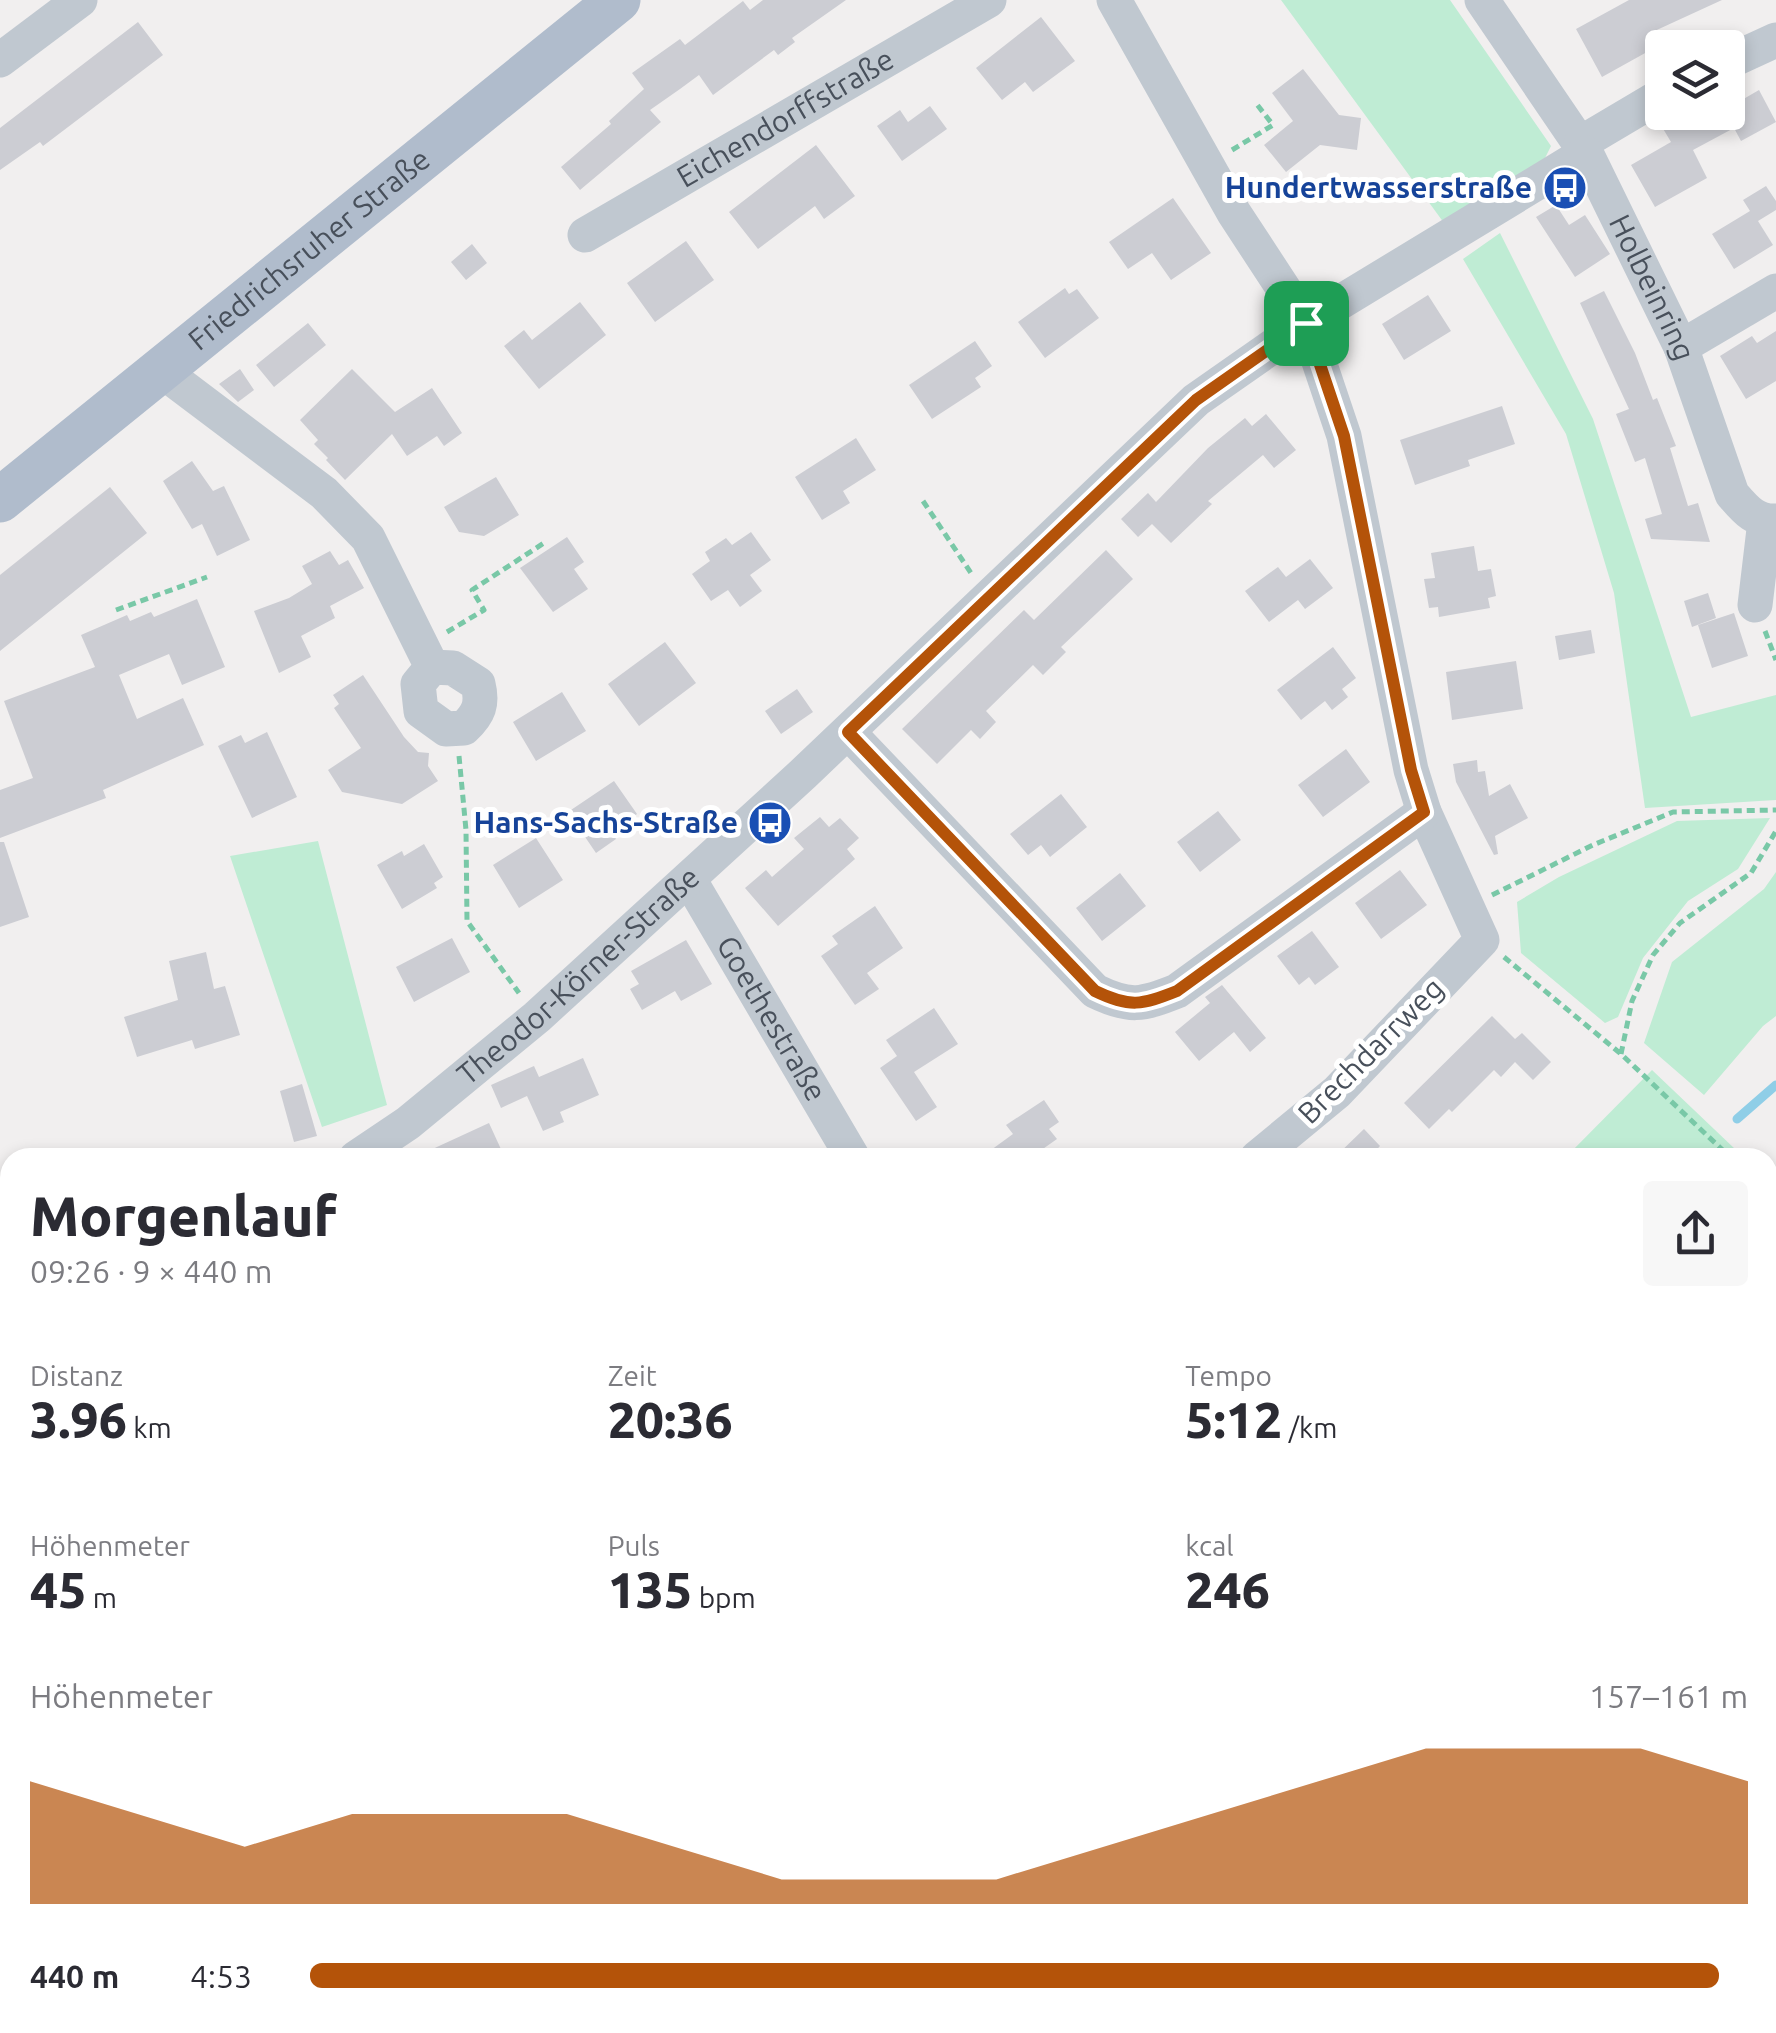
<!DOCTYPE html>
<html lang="de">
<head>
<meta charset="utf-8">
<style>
  body { margin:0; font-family:Ubuntu,sans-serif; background:#f7f7f7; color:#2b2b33; height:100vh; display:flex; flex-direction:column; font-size:38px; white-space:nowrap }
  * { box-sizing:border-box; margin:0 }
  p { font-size:32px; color:#7c7c81 }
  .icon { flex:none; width:55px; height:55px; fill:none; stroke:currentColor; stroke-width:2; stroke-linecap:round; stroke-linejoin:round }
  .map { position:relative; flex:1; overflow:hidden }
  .side { position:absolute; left:0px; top:1148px; width:1778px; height:888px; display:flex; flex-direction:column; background:#fff; border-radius:30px 30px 0 0; box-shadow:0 5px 15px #0003 }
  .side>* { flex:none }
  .controls { position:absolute; left:1645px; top:30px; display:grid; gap:20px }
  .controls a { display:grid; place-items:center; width:100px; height:100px; border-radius:10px; background:#fff; box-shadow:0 5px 15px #0003; font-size:50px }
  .pin { position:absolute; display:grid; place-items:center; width:85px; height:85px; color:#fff; margin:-42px; border-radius:20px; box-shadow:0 5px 15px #0006 }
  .round { display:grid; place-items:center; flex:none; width:105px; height:105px; border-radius:10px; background:#f7f7f7 }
  .overview { display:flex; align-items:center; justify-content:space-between; height:170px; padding:0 30px }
  h1 { font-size:55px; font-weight:800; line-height:75px }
  .stats { display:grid; grid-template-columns:repeat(3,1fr); gap:15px; height:170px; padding:10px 30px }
  .stats div { display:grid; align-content:center }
  .stats b { font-size:50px; font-weight:800 }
  .stats small { font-size:28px; font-weight:400 }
  .stats p { font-size:28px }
  .chart { height:280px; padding:20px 30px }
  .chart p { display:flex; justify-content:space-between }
  .chart svg { width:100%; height:180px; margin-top:10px; fill:#b45309; opacity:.7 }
  ul { padding:0 30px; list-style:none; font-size:32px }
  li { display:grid; grid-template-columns:160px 120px 1fr; align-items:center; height:75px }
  li i { height:25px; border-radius:12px; background:#b45309 }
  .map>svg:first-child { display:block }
  .green { fill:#bfecd4 }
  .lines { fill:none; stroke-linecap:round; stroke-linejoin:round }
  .stream { stroke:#8fcee7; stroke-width:9 }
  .building { fill:#cccdd3 }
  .path { stroke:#79c8a7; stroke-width:5; stroke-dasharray:8 5; stroke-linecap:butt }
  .minor { stroke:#c0c8d0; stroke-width:35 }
  .major { stroke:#b0bccc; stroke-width:45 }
  .route-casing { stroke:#fff; stroke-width:20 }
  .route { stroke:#b45309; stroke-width:12 }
  .labels { text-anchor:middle; stroke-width:10; stroke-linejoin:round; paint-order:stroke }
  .street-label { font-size:30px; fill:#48505b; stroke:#fff }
  .transit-label { font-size:30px; font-weight:bold; fill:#164399; stroke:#fff; text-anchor:end }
</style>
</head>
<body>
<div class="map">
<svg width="1776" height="2033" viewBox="0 0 1776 2033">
  <rect width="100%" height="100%" fill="#f1efef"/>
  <path class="green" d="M 1281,0 L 1450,0 L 1551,146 L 1541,166 L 1444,223 Z
    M 1500,233 L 1593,419 L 1691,717 L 1776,695 L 1776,800 L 1645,808 L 1614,593 L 1566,434 L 1463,259 Z
    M 1770,818 L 1738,869 L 1688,901 L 1643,958 L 1618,1017 L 1605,1023 L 1521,953 L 1517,902 L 1559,877 L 1677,821 Z
    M 318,841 L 387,1105 L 322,1127 L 230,856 Z
    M 1776,872 L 1776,1016 L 1763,1026 L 1704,1095 L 1644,1043 L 1672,962 L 1764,889 Z
    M 1652,1070 L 1735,1149 L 1743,1157 L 1566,1157 Z
    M 1768,1181 L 1776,1190 L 1776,1581 L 1768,1587 Z
    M 803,2025 L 1408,2025 L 1403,2033 L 791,2033 Z"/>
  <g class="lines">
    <path class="stream" d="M 1737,1119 L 1776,1085
      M 1201,2033 L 1204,2025"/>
  </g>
  <path class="building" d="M 763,0 L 846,0 L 792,38 L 795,42 L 778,55 L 774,50 L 713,95 L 699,75 L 680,89 L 650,110 L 661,122 L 580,190 L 561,167 L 611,124 L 609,121 L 644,89 L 632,73 L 680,39 L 685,45 L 743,1 L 750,10 Z
    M 1629,0 L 1722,0 L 1648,34 L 1656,47 L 1602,77 L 1576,29 Z
    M 1041,17 L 1075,61 L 1033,92 L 1025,82 L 1002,100 L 976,68 Z
    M 138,22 L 163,55 L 43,146 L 40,142 L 0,170 L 0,128 Z
    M 1303,69 L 1339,115 L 1361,118 L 1357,150 L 1320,145 L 1286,172 L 1264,145 L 1293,121 L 1272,93 Z
    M 1759,90 L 1776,122 L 1741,141 L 1734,128 L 1693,150 L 1707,178 L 1655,207 L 1631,165 L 1671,142 L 1659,122 L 1674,112 L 1728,112 L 1728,108 Z
    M 930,106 L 947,129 L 902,161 L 877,126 L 900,110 L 908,122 Z
    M 816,145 L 855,196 L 824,219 L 815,206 L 758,249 L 729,212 Z
    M 1766,186 L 1776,201 L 1776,210 L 1758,221 L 1773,245 L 1734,269 L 1712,234 L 1750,211 L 1743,200 Z
    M 1173,198 L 1211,253 L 1171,280 L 1152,253 L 1128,269 L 1109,242 Z
    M 1556,205 L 1569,225 L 1585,215 L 1610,254 L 1575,277 L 1536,217 Z
    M 686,241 L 714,280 L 655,322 L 627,283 Z
    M 472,244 L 487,263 L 466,280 L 451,262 Z
    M 1065,288 L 1069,294 L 1077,289 L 1099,318 L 1045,358 L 1018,322 Z
    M 1604,291 L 1635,353 L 1653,400 L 1657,398 L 1676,446 L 1670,448 L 1688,506 L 1698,503 L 1710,542 L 1651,539 L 1645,519 L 1662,514 L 1645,458 L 1635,462 L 1616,414 L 1629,409 L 1580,303 Z
    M 1428,295 L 1451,331 L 1404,360 L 1382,324 Z
    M 580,302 L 606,335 L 539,389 L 504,346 L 524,330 L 532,340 Z
    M 308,323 L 326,345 L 274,387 L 256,365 Z
    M 1776,331 L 1776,381 L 1746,399 L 1720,356 L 1752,336 L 1757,343 Z
    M 975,341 L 992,366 L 975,378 L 981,387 L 932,419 L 909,385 Z
    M 240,369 L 254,390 L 238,402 L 219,384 Z
    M 352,369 L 395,412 L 432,388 L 462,433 L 444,446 L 437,436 L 407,456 L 392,434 L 345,480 L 326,460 L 328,458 L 314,444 L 318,440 L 300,420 Z
    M 1502,406 L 1515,444 L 1468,460 L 1470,466 L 1415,485 L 1400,440 Z
    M 1266,414 L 1296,450 L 1274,468 L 1263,455 L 1208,501 L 1212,504 L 1171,543 L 1152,524 L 1138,537 L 1121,519 L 1148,493 L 1156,502 L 1208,448 L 1245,418 L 1252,426 Z
    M 856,438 L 876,470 L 843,491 L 850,503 L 822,520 L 795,477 Z
    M 192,461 L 213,491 L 224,486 L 250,540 L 217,556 L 202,524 L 192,529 L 163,481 Z
    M 496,477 L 519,515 L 484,536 L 459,532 L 444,507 Z
    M 110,487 L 147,533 L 0,651 L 0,575 Z
    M 751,532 L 771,560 L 750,575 L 762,591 L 740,607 L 728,590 L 711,601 L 692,574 L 710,561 L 705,552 L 726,538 L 732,545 Z
    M 567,537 L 584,562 L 574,569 L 588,589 L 553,612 L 520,568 Z
    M 1474,546 L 1478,571 L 1491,569 L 1496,596 L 1488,598 L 1490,608 L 1439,617 L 1438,607 L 1429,608 L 1424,579 L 1435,578 L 1431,553 Z
    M 1106,550 L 1133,579 L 1061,647 L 1066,652 L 1043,675 L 1033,665 L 986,711 L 996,722 L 980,739 L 971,730 L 937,764 L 902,729 L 1024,610 L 1034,620 Z
    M 330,551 L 339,565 L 348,560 L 364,588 L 330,606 L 335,618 L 301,636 L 311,657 L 279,673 L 254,611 L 289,598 L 312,584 L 302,566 Z
    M 1310,559 L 1333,588 L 1305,609 L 1298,600 L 1269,622 L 1245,591 L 1278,567 L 1286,577 Z
    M 1708,593 L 1716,618 L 1692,627 L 1684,601 Z
    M 197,599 L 225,667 L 182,685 L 169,654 L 119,675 L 137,719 L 183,698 L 204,745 L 103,790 L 106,798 L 0,838 L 0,790 L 33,778 L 4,701 L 95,667 L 81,635 L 127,615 L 130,621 L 151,612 L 154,617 Z
    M 1734,613 L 1748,656 L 1712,668 L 1698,625 Z
    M 1591,630 L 1595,653 L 1559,660 L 1555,636 Z
    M 665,642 L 696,683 L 639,726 L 608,684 Z
    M 1333,647 L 1356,678 L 1342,689 L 1348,697 L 1332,710 L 1325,701 L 1301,720 L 1277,690 Z
    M 1516,661 L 1523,709 L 1452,720 L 1446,672 Z
    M 363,675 L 404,737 L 418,752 L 429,753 L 428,766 L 438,781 L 402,804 L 342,792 L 328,770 L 361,748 L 334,708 L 339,704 L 333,695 Z
    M 797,689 L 813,712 L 781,734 L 765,711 Z
    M 562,692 L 586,731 L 536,761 L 513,722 Z
    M 267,732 L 297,797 L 252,818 L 218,746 L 241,735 L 245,743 Z
    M 1346,749 L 1370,782 L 1323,817 L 1298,785 Z
    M 1477,760 L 1478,772 L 1485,771 L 1489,796 L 1510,784 L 1528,818 L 1495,836 L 1498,854 L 1494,855 L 1456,782 L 1453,764 Z
    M 614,781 L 637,814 L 611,832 L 616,839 L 596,853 L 568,812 Z
    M 1061,794 L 1087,827 L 1050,857 L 1041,845 L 1028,855 L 1010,834 Z
    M 1218,811 L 1241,840 L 1200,872 L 1177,842 Z
    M 820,817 L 829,827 L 840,818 L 859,838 L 847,849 L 855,859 L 778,926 L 745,888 L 766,870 L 772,877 L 804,849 L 794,838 Z
    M 536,838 L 563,880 L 519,908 L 493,865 Z
    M 0,842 L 4,842 L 29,917 L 0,927 Z
    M 424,844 L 443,877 L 434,883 L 437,888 L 402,909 L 377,865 L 402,851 L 404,856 Z
    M 1400,870 L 1427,905 L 1381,939 L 1355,903 Z
    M 1120,873 L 1146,906 L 1102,941 L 1076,908 Z
    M 875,906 L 903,948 L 867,973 L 879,989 L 855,1005 L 821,956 L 838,944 L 832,936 Z
    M 1312,931 L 1339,967 L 1315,985 L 1309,977 L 1299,985 L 1277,956 Z
    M 452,938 L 470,972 L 414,1002 L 396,967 Z
    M 686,940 L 712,984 L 681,1001 L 675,991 L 642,1010 L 630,989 L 639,984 L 631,971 Z
    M 206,952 L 214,989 L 225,986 L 240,1035 L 195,1049 L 192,1040 L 137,1057 L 124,1017 L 178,1000 L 169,961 Z
    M 1222,985 L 1266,1038 L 1250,1052 L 1234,1032 L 1199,1061 L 1175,1032 L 1210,1003 L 1205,997 Z
    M 934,1008 L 958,1044 L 914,1072 L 937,1107 L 916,1121 L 880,1068 L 897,1056 L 886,1040 Z
    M 1492,1016 L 1515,1039 L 1522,1033 L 1551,1062 L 1533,1080 L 1515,1062 L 1501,1077 L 1494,1070 L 1452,1112 L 1449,1109 L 1429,1129 L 1404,1103 Z
    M 583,1058 L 599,1095 L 560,1112 L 564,1122 L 543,1131 L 527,1096 L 501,1108 L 491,1085 L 534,1066 L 539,1077 Z
    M 302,1084 L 317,1136 L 294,1142 L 280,1091 Z
    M 1044,1100 L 1059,1122 L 1049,1129 L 1057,1139 L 1030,1158 L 980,1158 L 1013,1134 L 1006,1125 Z
    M 489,1123 L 505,1158 L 413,1158 Z
    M 1364,1129 L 1380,1146 L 1369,1158 L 1334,1158 Z"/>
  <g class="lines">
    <path class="path" d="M 1232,150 L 1273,125 L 1255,102
      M 923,501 L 971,573
      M 116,610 L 207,577
      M 1765,631 L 1776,660
      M 447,632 L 484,610 L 472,590 L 547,541
      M 459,756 L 466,830 L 467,921 L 519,993
      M 1492,895 L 1593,845 L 1673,812 L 1776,810
      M 1504,957 L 1621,1054 L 1731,1158
      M 1621,1054 L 1632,1001 L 1653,955 L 1680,923 L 1751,873 L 1776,831
      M 1768,1192 L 1776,1200
      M 1768,1371 L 1776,1367
      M 1768,1524 L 1776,1514
      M 1768,1613 L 1776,1605
      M 895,2025 L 904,2033
      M 1169,2033 L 1173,2025
      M 1426,2033 L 1430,2025"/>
    <g class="minor">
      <path d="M 1114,0 L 1234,213 L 1306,323 L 1344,436 L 1411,770 L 1424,812 L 1482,940 L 1337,1092 L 1257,1158"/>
      <path id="s1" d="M 1482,0 L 1586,153 L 1681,347 L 1732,494 C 1745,509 1755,522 1776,521"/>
      <path d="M 0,60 L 80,0"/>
      <path d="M 1728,62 L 1776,40"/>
      <path d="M 1581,143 L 1662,95"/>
      <path id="s2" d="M 585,235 L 989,0"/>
      <path d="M 1681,347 L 1776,291"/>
      <path d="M 162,371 L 324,493 L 368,538 L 432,667 L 418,684 L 421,711 L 446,729 L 464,728 C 479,714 483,704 478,684 L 453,668 L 432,667"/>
      <path d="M 1755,605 L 1765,521"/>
      <path d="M 848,732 L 1095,991 C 1130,1008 1142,1005 1177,991 L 1424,812"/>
      <path id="s3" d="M 689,879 L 853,1158"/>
      <path id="s4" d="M 356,1158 L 408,1123 L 537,1017 L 803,774 L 1196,400 L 1306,323 L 1586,153"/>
      <path d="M 0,1231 L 10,1230"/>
      <path d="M 0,1749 L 10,1749"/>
      <path d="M 1768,1869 L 1776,1900"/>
      <path d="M 237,2025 L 238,2033"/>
      <path d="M 1551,2031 L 1551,2033"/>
      <path d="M 376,2033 L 391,2025"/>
    </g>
    <path class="major" id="s5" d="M 0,500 L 618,0"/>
  </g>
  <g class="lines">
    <defs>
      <path id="route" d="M 1306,323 L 1344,436 L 1411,770 L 1424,812 L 1177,991 C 1142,1005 1130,1008 1095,991 L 848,732 L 1196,400 Z"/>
    </defs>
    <use href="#route" class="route-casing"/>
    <use href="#route" class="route"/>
  </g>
  <defs>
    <symbol id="bus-disc" viewBox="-11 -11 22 22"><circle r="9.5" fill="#1a4fb4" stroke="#fff"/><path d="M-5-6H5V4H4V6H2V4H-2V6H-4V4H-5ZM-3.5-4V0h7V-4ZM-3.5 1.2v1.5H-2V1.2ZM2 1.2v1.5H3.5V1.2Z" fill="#fff"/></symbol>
  </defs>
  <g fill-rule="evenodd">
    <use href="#bus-disc" x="1540" y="163" width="50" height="50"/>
    <use href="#bus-disc" x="745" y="798" width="50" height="50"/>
  </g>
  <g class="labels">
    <g class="street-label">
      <text dy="10" stroke="none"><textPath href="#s2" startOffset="232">Eichendorffstraße</textPath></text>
      <text dy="10" stroke="none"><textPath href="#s5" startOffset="398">Friedrichsruher Straße</textPath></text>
      <text dy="10" stroke="none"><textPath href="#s1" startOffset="335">Holbeinring</textPath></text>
      <text dy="10" stroke="none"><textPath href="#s4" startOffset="288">Theodor-Körner-Straße</textPath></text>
      <text dy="10" stroke="none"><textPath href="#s3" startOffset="162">Goethestraße</textPath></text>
      <text transform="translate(1371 1051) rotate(-45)" y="10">Brechdarrweg</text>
    </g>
    <g class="transit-label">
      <text x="1532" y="198">Hundertwasserstraße</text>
      <text x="738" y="833">Hans-Sachs-Straße</text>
    </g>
  </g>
</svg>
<div class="controls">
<a><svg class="icon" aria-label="layers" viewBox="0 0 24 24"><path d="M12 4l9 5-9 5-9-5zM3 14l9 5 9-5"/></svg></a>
</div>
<div class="pin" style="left:1306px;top:323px;background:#1e9e55"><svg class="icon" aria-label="arrive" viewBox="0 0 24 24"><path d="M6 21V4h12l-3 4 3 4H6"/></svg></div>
<section class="side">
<div class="overview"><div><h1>Morgenlauf</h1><p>09:26 · 9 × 440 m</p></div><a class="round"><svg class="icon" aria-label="share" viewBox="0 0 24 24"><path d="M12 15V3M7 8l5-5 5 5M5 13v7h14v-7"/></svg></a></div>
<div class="stats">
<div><p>Distanz</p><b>3.96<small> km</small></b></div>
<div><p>Zeit</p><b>20:36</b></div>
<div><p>Tempo</p><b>5:12<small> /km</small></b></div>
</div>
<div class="stats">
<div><p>Höhenmeter</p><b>45<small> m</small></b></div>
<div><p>Puls</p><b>135<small> bpm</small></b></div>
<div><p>kcal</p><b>246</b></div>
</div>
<div class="chart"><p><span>Höhenmeter</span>157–161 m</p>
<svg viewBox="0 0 160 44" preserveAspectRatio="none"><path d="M0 44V14L10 22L20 30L30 22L40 22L50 22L60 30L70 38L80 38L90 38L100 30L110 22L120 14L130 6L140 6L150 6L160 14V44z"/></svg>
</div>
<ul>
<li><b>440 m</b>4:53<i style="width:98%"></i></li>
</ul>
</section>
</div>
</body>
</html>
